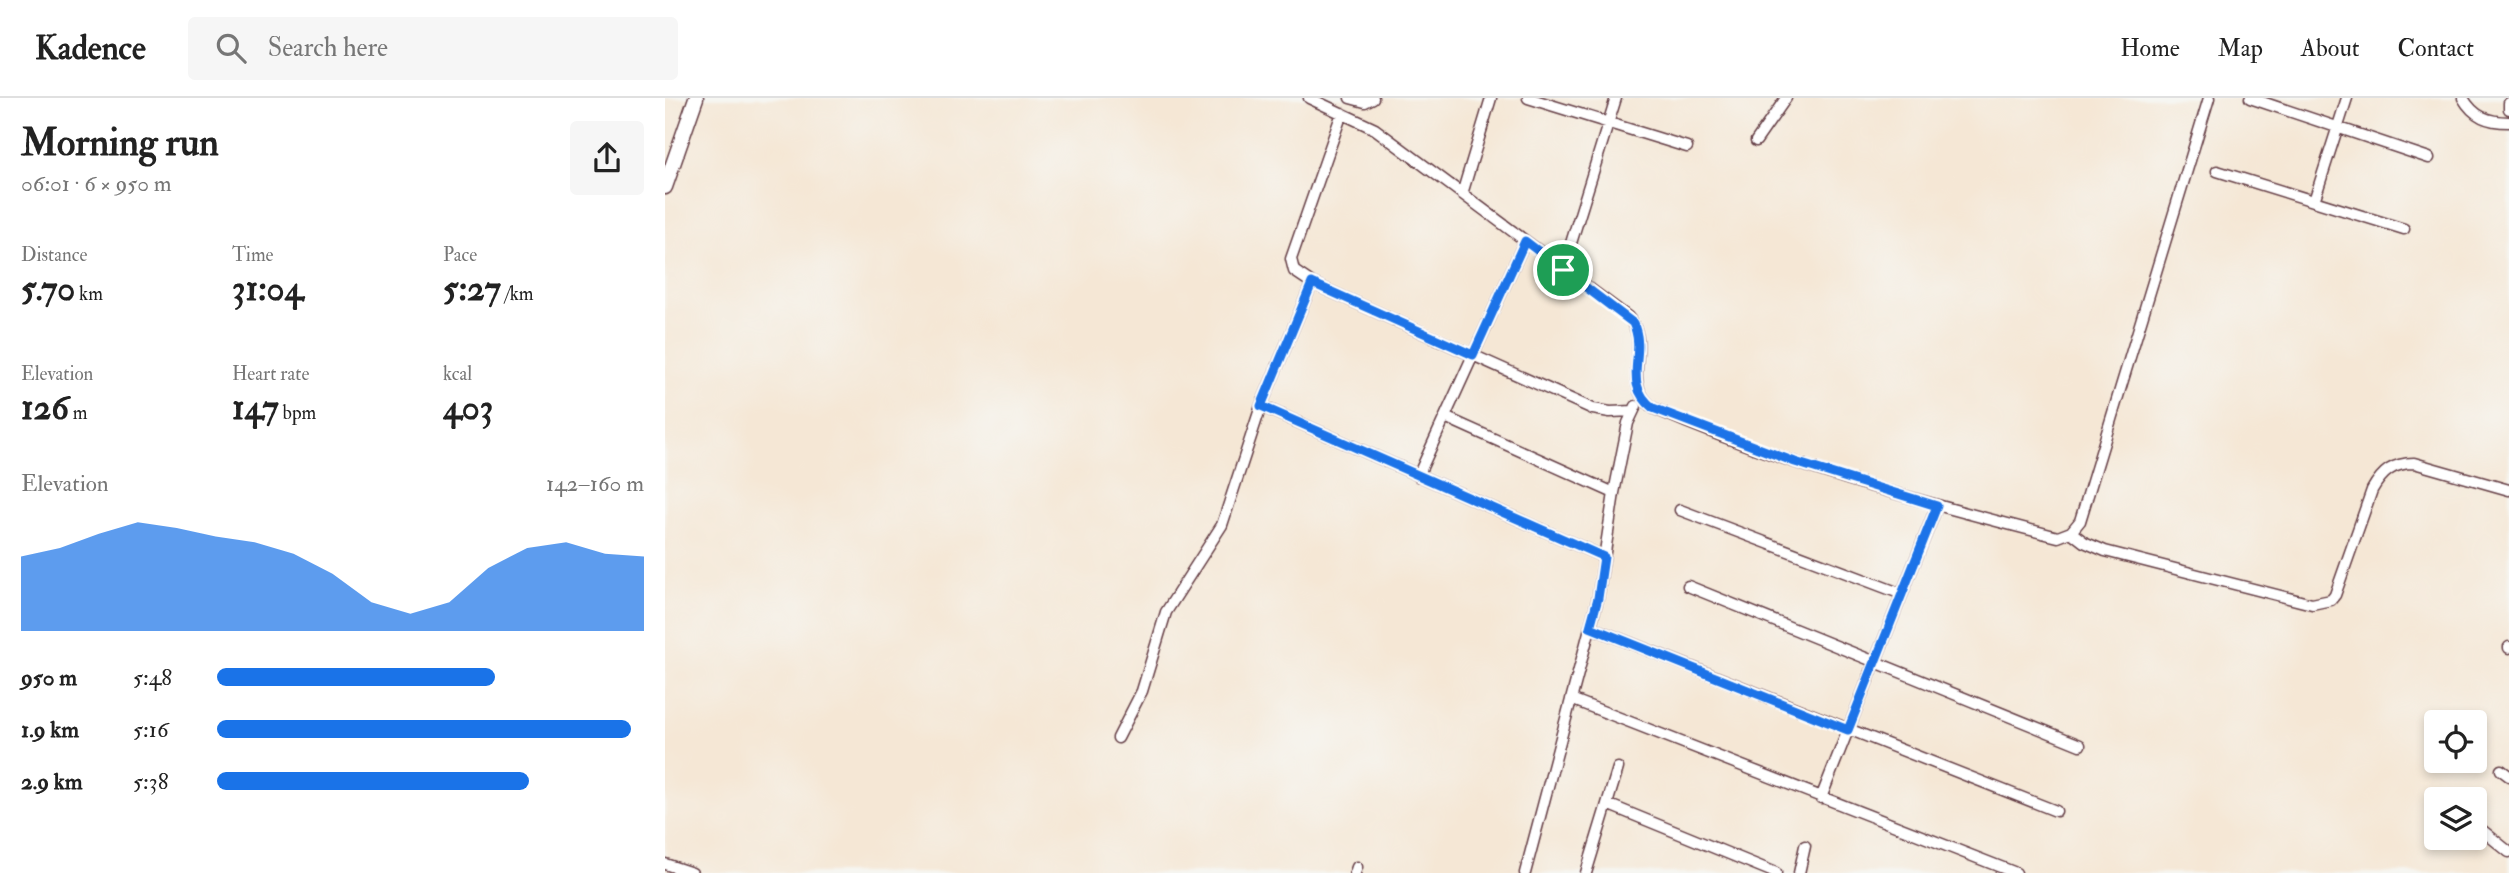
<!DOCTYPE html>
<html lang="en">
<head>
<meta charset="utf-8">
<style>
  body { margin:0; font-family:"IM FELL Double Pica",serif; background:#f6f6f6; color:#222; height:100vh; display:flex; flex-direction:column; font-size:26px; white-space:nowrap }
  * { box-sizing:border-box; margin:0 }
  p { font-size:23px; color:#767676 }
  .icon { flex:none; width:38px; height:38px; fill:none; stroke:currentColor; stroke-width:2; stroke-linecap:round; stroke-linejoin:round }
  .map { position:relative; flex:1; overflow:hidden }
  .panel { display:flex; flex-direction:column; background:#fff; width:665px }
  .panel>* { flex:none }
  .buttons { position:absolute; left:1759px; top:612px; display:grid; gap:14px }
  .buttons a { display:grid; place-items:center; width:63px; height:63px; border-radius:7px; background:#fff; box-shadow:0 4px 10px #0003; font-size:35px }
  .pin { position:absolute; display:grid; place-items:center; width:60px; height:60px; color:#fff; margin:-30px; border:4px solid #fff; border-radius:50%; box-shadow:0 2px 7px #0007 }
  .round { display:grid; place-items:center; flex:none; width:74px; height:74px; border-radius:7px; background:#f6f6f6 }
  .summary { display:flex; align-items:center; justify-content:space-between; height:119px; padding:0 21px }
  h1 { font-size:38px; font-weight:700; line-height:52px }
  .figures { display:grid; grid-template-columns:repeat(3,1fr); gap:10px; height:119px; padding:7px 21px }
  .figures div { display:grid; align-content:center }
  .figures b { font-size:35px; font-weight:700 }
  .figures small { font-size:19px; font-weight:400 }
  .figures p { font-size:19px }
  .chart { height:196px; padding:14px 21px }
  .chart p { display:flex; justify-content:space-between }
  .chart svg { width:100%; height:126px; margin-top:7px; fill:#1a73e8; opacity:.7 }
  ul { padding:0 21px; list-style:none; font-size:23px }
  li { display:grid; grid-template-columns:112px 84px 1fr; align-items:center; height:52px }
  li i { height:18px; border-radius:9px; background:#1a73e8 }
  header { display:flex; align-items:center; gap:42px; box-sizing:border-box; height:98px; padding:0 35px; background:#fff; border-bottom:2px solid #e0e0e0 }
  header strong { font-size:33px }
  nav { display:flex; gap:38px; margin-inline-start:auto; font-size:24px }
  .search { width:490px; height:63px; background:#f6f6f6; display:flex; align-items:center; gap:18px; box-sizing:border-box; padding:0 24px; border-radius:7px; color:#767676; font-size:26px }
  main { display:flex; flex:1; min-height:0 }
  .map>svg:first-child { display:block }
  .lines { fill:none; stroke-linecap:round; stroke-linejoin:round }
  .minor-casing { stroke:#643d44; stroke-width:13 }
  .tertiary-casing { stroke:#643d44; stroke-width:17 }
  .minor { stroke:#fff; stroke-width:10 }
  .tertiary { stroke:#fff; stroke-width:14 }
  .route-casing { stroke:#fff; stroke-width:14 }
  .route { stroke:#1a73e8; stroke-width:9 }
</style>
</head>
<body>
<header>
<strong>Kadence</strong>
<div class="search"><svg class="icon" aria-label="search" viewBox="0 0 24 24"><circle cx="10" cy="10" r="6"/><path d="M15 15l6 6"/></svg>Search here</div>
<nav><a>Home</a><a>Map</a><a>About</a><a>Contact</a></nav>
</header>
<main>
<section class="panel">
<div class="summary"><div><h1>Morning run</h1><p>06:01 · 6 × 950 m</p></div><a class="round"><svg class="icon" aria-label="share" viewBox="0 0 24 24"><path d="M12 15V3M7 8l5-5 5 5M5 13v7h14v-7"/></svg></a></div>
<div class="figures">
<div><p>Distance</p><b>5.70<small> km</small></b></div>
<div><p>Time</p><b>31:04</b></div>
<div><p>Pace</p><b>5:27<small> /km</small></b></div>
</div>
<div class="figures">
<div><p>Elevation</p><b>126<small> m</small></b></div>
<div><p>Heart rate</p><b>147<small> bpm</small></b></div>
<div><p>kcal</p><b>403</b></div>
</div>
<div class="chart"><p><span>Elevation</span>142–160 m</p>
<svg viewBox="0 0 160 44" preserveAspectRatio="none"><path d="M0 44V18L10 15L20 10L30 6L40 8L50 11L60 13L70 17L80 24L90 34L100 38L110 34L120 22L130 15L140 13L150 17L160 18V44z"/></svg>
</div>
<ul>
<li><b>950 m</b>5:48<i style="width:65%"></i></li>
<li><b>1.9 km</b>5:16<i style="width:97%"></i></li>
<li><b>2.9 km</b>5:38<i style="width:73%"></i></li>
</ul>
</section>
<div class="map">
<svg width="1844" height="775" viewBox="0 0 1844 775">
  <rect width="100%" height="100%" fill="#f6f6f2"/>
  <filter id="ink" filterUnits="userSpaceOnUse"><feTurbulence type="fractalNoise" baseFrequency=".0143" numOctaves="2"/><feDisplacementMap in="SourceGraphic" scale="14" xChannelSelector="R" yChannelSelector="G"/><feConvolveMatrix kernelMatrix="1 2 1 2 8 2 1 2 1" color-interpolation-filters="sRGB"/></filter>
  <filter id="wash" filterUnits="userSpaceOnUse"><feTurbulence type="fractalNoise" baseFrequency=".00686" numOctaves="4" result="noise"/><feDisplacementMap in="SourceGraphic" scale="28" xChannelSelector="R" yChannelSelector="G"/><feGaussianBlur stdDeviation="1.57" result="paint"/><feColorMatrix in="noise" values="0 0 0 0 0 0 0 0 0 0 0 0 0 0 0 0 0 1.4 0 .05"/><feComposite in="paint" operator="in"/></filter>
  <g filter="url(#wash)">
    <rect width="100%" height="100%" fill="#f5e7d5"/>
  </g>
  <g filter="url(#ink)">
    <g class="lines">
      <defs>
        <path id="minor" d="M 644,0 L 710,31 L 963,219 C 989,248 953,282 988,310 C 1118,367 1256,404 1393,439 L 1406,434 L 1415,423 L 1544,0
          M 685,0 L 700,4 L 708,0
          M 863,0 L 1022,49
          M 1585,0 L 1764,60
          M 1798,0 C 1809,19 1823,24 1844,24
          M 1844,5 L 1844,11
          M 677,15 L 626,161 L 629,173 L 647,185 L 928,311 L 945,314 L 968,313
          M 1091,43 L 1121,0
          M 1552,73 L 1739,131
          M 797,96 L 826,0
          M 1649,103 L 1682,0
          M 898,171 L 951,0
          M 596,308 L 939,459
          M 780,319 L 949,395
          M 753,378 L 860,143
          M 1015,412 L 1237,496
          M 1406,434 L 1419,444 L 1440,453 L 1647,506 L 1666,502 L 1670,497 L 1707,392 C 1717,374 1728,365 1749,365 L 1844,392
          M 1023,488 L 1415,647
          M 925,529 L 1391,713
          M 1844,549 L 1844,550
          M 906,601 L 1351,775
          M 453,640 L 477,593 L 501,514 L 557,427 L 596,308 L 647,185
          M 1836,672 L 1844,678
          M 1156,700 L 1272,408
          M 942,706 L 1111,775
          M 1812,728 L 1844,754
          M 0,766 L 27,775
          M 690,775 L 692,769
          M 860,775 L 933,500 L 949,395 L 963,325 L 971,308
          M 921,775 L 953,670
          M 1134,775 L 1140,748"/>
        <path id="tertiary" d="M 0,89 L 31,0"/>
      </defs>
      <use href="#minor" class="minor-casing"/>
      <use href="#tertiary" class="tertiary-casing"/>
      <use href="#minor" class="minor"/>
      <use href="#tertiary" class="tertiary"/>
    </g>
  </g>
  <g class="lines" filter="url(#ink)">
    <defs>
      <path id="route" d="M 860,143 L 968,225 C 983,257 955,283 988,310 L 1130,364 L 1272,408 L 1183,632 L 925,529 L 933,500 L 939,459 L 596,308 L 647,185 L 808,257 Z"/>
    </defs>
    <use href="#route" class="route-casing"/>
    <use href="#route" class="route"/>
  </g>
</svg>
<div class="buttons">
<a><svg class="icon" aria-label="locate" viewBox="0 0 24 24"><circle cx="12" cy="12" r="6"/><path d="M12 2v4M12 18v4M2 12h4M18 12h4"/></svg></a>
<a><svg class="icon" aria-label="layers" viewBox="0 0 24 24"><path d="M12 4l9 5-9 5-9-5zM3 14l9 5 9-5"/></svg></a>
</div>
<div class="pin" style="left:898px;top:172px;background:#1e9e55"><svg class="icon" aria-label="arrive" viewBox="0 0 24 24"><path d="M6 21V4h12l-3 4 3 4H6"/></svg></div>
</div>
</main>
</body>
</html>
